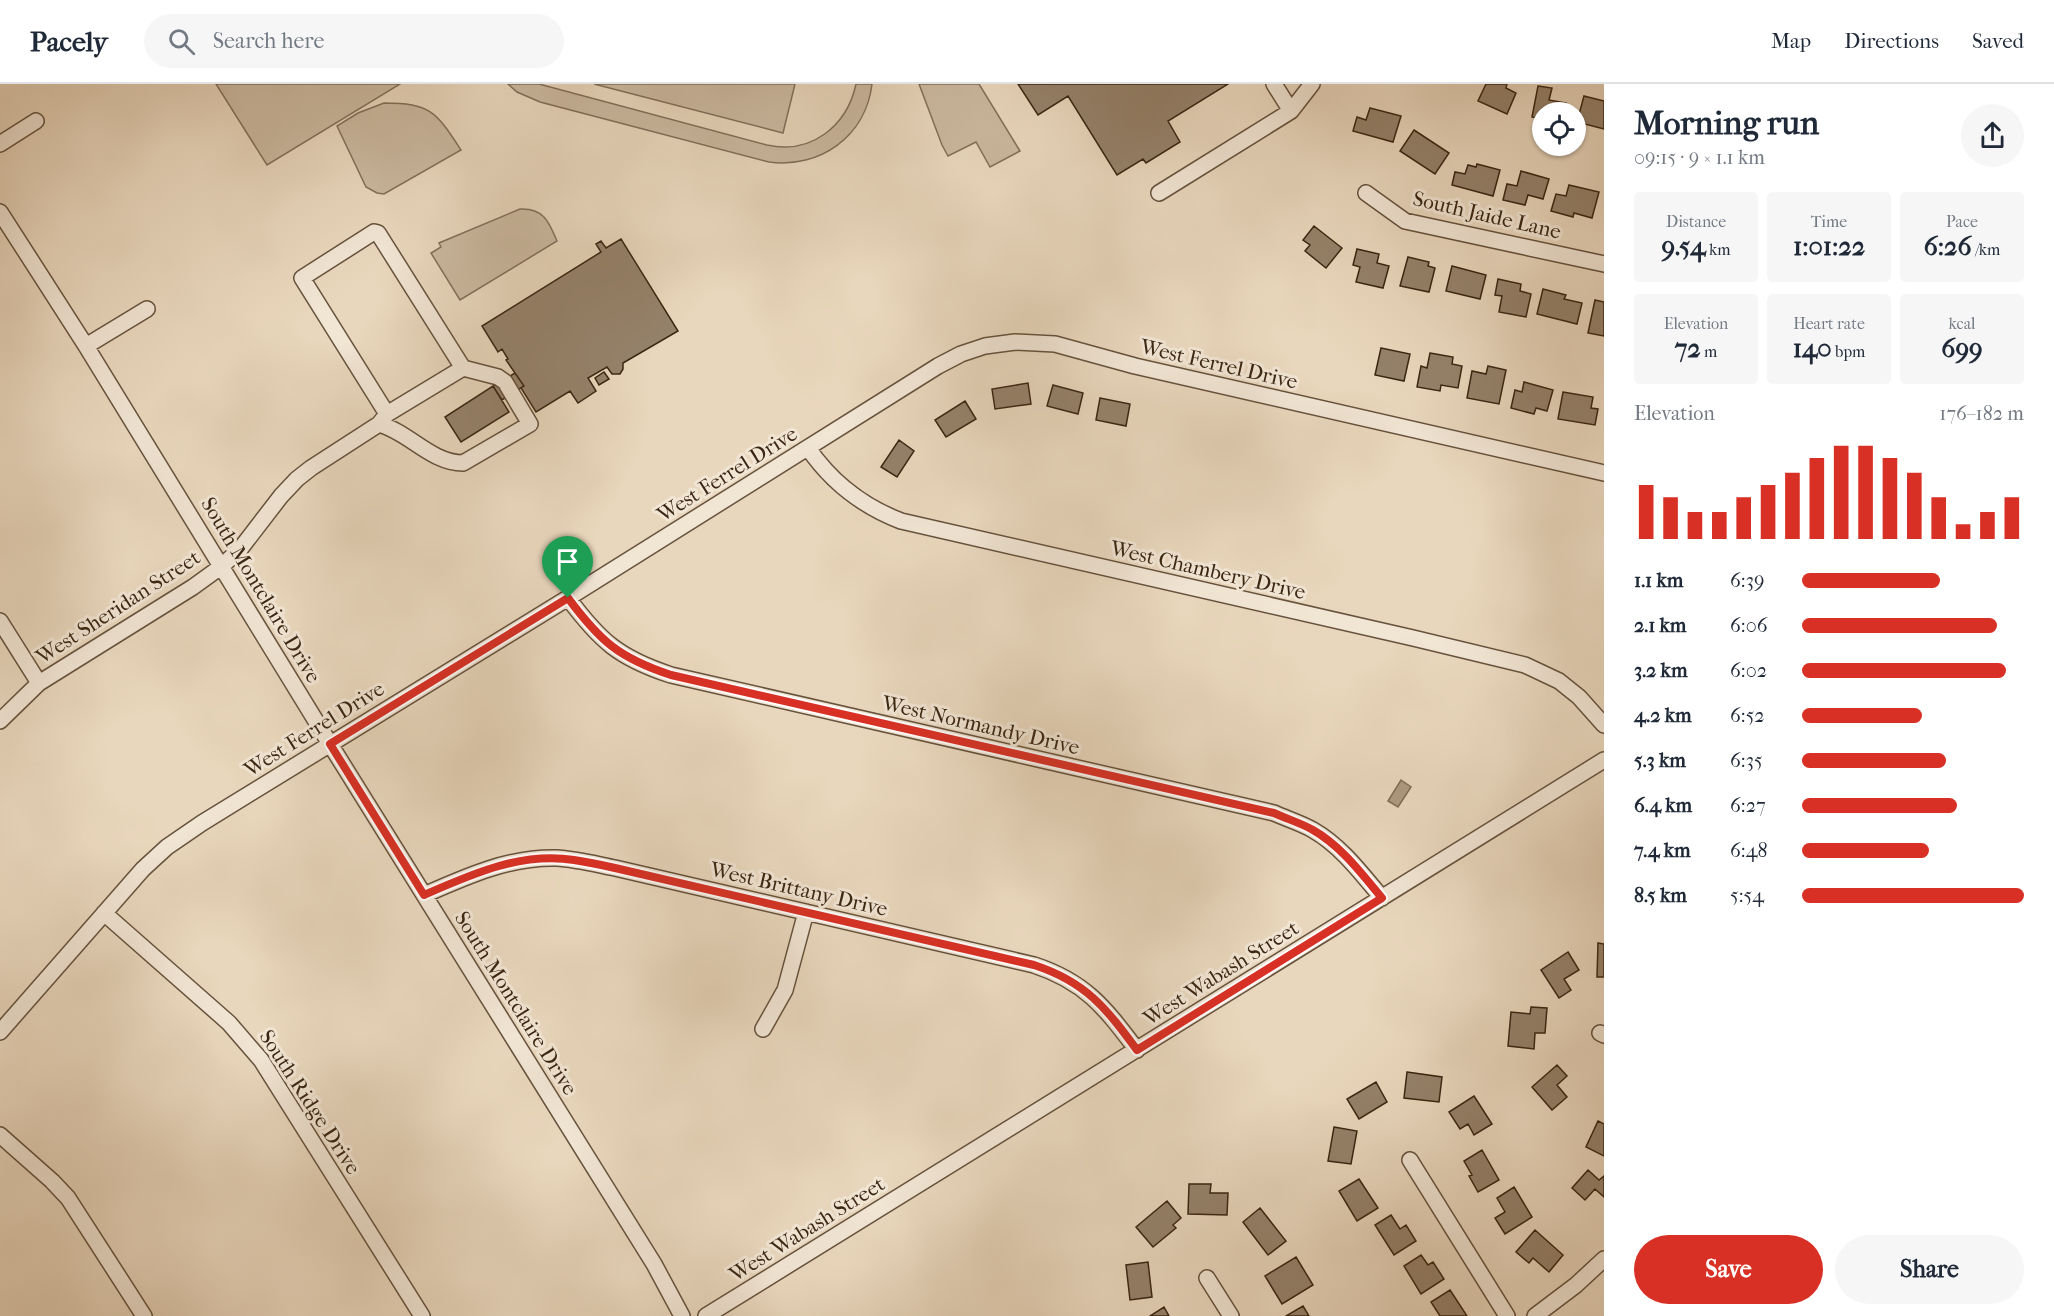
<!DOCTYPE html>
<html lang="en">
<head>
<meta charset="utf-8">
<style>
  body { margin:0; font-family:"IM FELL French Canon",serif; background:#f6f6f7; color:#1f2937; height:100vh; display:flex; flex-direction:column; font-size:22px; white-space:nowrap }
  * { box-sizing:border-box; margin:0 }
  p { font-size:20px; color:#747a83 }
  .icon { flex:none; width:33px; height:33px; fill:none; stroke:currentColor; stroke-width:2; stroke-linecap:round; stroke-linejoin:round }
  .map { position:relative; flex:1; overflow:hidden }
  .drawer { display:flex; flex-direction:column; background:#fff; width:450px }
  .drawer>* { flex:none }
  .tools { position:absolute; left:1532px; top:18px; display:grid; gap:12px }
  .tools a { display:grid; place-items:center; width:54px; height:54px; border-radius:50%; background:#fff; box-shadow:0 2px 4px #0004; font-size:30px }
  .pin { position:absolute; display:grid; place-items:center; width:51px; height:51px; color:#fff; margin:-62px -26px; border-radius:50% 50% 50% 0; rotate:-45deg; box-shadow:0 0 6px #0007 }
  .pin .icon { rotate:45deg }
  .round { display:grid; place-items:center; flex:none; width:63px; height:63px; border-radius:32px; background:#f6f6f7 }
  .head { display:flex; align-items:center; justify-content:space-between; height:102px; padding:0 30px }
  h1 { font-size:33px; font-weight:700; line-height:45px }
  .figures { display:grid; grid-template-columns:repeat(3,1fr); gap:9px; height:102px; padding:6px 30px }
  .figures div { display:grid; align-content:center; border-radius:6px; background:#f6f6f7; text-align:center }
  .figures b { font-size:26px; font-weight:700 }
  .figures small { font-size:16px; font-weight:400 }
  .figures p { font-size:16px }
  .chart { height:168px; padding:12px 30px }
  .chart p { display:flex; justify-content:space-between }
  .chart svg { width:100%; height:108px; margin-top:6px; stroke:#d93025; stroke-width:6 }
  .button { display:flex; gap:12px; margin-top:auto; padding:12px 30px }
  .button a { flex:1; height:69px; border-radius:36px; background:#d93025; color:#fff; font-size:24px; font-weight:700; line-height:69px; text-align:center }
  .button a+a { background:#f6f6f7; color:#1f2937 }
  ul { padding:0 30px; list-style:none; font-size:20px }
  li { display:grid; grid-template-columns:96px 72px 1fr; align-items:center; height:45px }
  li i { height:15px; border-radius:8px; background:#d93025 }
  header { display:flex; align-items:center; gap:36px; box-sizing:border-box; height:84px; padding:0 30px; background:#fff; border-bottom:2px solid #e0e1e3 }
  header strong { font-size:28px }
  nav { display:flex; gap:33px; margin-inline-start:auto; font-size:21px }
  .search { width:420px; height:54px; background:#f6f6f7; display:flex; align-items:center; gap:15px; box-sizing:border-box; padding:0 21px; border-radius:33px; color:#747a83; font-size:22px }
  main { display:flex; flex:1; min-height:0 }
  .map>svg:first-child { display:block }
  .green { fill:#cbb9a0; stroke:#827059; stroke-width:1.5 }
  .water { fill:#ae9b83; stroke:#806c56; stroke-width:1.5 }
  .building { fill:#95826b; stroke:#3a2612; stroke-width:1.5 }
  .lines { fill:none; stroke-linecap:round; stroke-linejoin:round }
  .minor-casing { stroke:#66523d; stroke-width:18 }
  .minor { stroke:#f1e5d4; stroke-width:15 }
  .route-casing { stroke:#fff; stroke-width:12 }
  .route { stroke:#d93025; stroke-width:8 }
  .labels { text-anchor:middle; stroke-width:6; stroke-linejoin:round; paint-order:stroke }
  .street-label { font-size:21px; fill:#3a2612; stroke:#f1e5d4 }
</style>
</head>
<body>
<header>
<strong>Pacely</strong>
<div class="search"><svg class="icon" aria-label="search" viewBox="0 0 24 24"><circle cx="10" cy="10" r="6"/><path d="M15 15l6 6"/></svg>Search here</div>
<nav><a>Map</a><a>Directions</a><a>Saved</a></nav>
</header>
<main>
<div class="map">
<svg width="1604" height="1232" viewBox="0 0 1604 1232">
  <rect width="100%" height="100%" fill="#e9d7bd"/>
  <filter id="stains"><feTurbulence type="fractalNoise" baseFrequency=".00333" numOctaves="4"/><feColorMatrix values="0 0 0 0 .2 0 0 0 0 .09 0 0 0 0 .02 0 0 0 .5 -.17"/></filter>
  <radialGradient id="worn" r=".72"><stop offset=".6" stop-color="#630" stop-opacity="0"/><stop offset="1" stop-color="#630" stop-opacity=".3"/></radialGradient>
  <path class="green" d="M 216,0 L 400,0 L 267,81 Z
    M 508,0 L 539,0 L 767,61 C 811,71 847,42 856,0 L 872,0 C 866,52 820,85 769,78 L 540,18 L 517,8 Z
    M 594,0 L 795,0 L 783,49 Z
    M 919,0 L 979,0 L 1020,67 L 990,83 L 976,58 L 948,72 L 942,61 Z
    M 384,19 C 431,19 436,28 461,66 L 384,110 L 377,109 L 366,103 L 337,42 L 358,29 Z
    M 520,125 C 544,124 549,138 557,157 L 460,216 L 431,169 L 441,163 L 439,159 Z"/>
  <path class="water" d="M 1401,696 L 1411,703 L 1398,723 L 1388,717 Z"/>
  <path class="building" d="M 1018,0 L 1228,0 L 1168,37 L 1180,58 L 1146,79 L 1143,75 L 1117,91 L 1068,12 L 1038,31 Z
    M 1486,0 L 1507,0 L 1506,4 L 1516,9 L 1507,30 L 1478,17 Z
    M 1538,2 L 1552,4 L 1549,16 L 1566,19 L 1564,28 L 1542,28 L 1542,35 L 1532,33 Z
    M 1584,12 L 1604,17 L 1604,45 L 1577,38 Z
    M 1370,24 L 1401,32 L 1393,58 L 1353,47 L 1357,33 L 1366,36 Z
    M 1414,46 L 1449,69 L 1435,90 L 1400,67 Z
    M 1477,80 L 1500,86 L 1493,112 L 1452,101 L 1455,88 L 1465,90 L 1468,81 L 1476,83 Z
    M 1521,87 L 1549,95 L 1543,115 L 1528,111 L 1525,121 L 1503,116 L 1507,100 L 1517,102 Z
    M 1569,101 L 1599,108 L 1592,134 L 1574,129 L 1573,133 L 1551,127 L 1556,110 L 1566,112 Z
    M 1314,142 L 1342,164 L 1326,184 L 1305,167 L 1310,161 L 1303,156 Z
    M 621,155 L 678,247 L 623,279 L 623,285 L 620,290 L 612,290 L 607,283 L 588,294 L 596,307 L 578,319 L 570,307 L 536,328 L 521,304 L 524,302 L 506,276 L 508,275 L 502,265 L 498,268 L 482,242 L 601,168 L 596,160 L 601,157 L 606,164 Z
    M 1357,165 L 1379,170 L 1377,179 L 1389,182 L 1383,204 L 1356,198 L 1360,183 L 1353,181 Z
    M 1408,173 L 1429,178 L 1428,182 L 1435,184 L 1429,208 L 1400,202 Z
    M 1452,182 L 1486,191 L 1480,215 L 1446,207 Z
    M 1498,195 L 1521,200 L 1520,207 L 1531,210 L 1526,233 L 1499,228 L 1502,212 L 1495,211 Z
    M 1543,205 L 1566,211 L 1564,215 L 1582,219 L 1577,240 L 1537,230 Z
    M 1595,216 L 1604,218 L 1604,252 L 1588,249 Z
    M 1381,264 L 1410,270 L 1404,297 L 1375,291 Z
    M 1430,269 L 1453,273 L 1452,280 L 1462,282 L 1458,304 L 1441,301 L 1440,307 L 1417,303 L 1421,282 L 1427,284 Z
    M 1488,282 L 1506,286 L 1499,320 L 1467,314 L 1472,287 L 1486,290 Z
    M 604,288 L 609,295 L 599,301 L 595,294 Z
    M 515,289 L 524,302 L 502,316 L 493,302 Z
    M 1524,298 L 1553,306 L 1547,327 L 1536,324 L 1534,330 L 1511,324 L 1515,306 L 1522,308 Z
    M 1028,299 L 1031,320 L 995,325 L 992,305 Z
    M 1053,301 L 1083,309 L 1078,330 L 1047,322 Z
    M 493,302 L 509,328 L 461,358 L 445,333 Z
    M 1563,308 L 1593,313 L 1591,324 L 1598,325 L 1595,341 L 1558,335 Z
    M 1100,314 L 1130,320 L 1126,342 L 1096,336 Z
    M 965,317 L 976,335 L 946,353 L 935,336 Z
    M 899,356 L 914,367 L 897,393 L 881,383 Z
    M 1598,859 L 1604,860 L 1604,893 L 1597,893 Z
    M 1568,868 L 1579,886 L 1564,895 L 1571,906 L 1559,914 L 1541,886 Z
    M 1531,923 L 1547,924 L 1545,949 L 1535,949 L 1534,965 L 1508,962 L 1511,928 L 1530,930 Z
    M 1557,981 L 1567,992 L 1557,1001 L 1567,1013 L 1552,1026 L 1532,1003 Z
    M 1407,988 L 1442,993 L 1439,1018 L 1404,1014 Z
    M 1376,998 L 1387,1018 L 1359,1035 L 1347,1015 Z
    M 1474,1012 L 1492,1040 L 1474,1051 L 1468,1040 L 1460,1045 L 1449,1028 Z
    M 1598,1037 L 1604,1040 L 1604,1072 L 1586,1063 Z
    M 1334,1043 L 1357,1047 L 1351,1080 L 1328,1077 Z
    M 1482,1066 L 1499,1096 L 1478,1108 L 1469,1092 L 1472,1091 L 1464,1077 Z
    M 1588,1086 L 1599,1096 L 1604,1092 L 1604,1113 L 1595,1105 L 1585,1116 L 1572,1104 Z
    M 1359,1095 L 1378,1124 L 1357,1137 L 1339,1107 Z
    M 1189,1100 L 1211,1100 L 1210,1109 L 1228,1109 L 1227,1131 L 1188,1130 Z
    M 1514,1103 L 1532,1133 L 1505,1150 L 1495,1134 L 1505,1128 L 1497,1114 Z
    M 1167,1117 L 1181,1134 L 1173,1141 L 1176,1144 L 1153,1163 L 1136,1143 Z
    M 1260,1124 L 1286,1157 L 1268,1171 L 1243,1138 Z
    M 1391,1131 L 1400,1145 L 1406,1141 L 1416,1157 L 1394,1171 L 1375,1141 Z
    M 1535,1146 L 1563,1171 L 1549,1188 L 1533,1174 L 1529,1179 L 1516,1168 Z
    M 1421,1171 L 1428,1181 L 1433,1178 L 1444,1195 L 1421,1210 L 1404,1182 Z
    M 1296,1173 L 1313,1201 L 1282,1220 L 1265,1192 Z
    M 1148,1178 L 1152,1213 L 1130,1216 L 1126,1181 Z
    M 1450,1206 L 1467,1232 L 1440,1232 L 1431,1218 Z
    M 1303,1222 L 1309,1232 L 1286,1232 Z
    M 1164,1223 L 1169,1232 L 1150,1232 Z"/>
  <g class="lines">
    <defs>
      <path id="minor" d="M 1274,0 L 1291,27
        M 0,60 L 36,37
        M 1159,109 L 1291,27 L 1312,0
        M 1366,109 L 1405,137 L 1604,180
        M 0,128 L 86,262 L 330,660 L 654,1180 L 682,1232
        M 86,262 L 147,225
        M 379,340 C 409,348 431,379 463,379 L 530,340 L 505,298 L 498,293 L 463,284 L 378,149 L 374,148 L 302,194 L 387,330
        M 808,364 C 832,399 862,422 901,437 L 1413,554 L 1525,581 L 1559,597 L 1579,613 L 1604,641
        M 568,514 C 600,557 619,574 671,591 L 1274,729 C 1287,735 1301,739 1313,746 C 1341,762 1361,789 1382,814
        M 0,537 L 39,599
        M 0,637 L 39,599 L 193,503 L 222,482 L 241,464 L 281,412 L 297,395 L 311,384 L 379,340 L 387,330 L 463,284
        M 424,811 C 467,792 509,773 556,774 C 576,775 595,780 615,784 L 1034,881 C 1086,898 1105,924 1137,966
        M 104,829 L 229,939 L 261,976 L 422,1232
        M 763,945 L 785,906 L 806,828
        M 0,948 L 143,785 L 167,763 L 202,739 L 568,514 L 938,282 L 961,270 L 985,262 L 1015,258 L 1055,260 L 1135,282 L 1604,389
        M 1600,949 L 1604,951
        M 0,1051 L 52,1097 L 68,1114 L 144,1232
        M 1410,1076 L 1507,1232
        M 1207,1194 L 1231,1232
        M 706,1232 L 1604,676
        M 1535,1232 L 1576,1201 L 1604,1175"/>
    </defs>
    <use href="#minor" class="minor-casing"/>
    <use href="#minor" class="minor"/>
  </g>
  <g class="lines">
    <defs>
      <path id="route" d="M 568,514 C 600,557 619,574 671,591 L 1274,729 C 1287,735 1301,739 1313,746 C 1341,762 1361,789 1382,814 L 1137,966 C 1106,924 1086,898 1034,881 L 615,784 C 602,781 588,778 574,776 C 520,768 472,790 424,811 L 330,660 Z"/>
    </defs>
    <use href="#route" class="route-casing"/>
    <use href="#route" class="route"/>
  </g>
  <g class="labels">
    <g class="street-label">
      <text transform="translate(1487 131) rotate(13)" y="7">South Jaide Lane</text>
      <text transform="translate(1219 280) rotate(13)" y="7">West Ferrel Drive</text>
      <text transform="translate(727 390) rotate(-32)" y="7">West Ferrel Drive</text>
      <text transform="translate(1208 486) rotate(13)" y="7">West Chambery Drive</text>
      <text transform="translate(261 506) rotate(59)" y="7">South Montclaire Drive</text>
      <text transform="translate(118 523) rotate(-33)" y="7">West Sheridan Street</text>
      <text transform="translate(981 641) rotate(13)" y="7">West Normandy Drive</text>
      <text transform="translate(314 645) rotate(-32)" y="7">West Ferrel Drive</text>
      <text transform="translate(799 805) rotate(13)" y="7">West Brittany Drive</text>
      <text transform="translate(1221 889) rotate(-32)" y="7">West Wabash Street</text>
      <text transform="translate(516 919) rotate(58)" y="7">South Montclaire Drive</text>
      <text transform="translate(310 1018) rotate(57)" y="7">South Ridge Drive</text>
      <text transform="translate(807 1145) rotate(-32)" y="7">West Wabash Street</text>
    </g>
  </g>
  <rect width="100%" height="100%" filter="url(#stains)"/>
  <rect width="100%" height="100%" fill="url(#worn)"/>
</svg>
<div class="tools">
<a><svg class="icon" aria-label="locate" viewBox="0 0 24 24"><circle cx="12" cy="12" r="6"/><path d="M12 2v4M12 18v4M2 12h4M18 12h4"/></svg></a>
</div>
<div class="pin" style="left:568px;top:514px;background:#1e9e55"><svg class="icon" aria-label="arrive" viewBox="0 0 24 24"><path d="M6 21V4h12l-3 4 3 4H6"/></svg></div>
</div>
<section class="drawer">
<div class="head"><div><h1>Morning run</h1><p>09:15 · 9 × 1.1 km</p></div><a class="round"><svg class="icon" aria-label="share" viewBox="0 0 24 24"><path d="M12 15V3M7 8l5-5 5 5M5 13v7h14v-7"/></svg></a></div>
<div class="figures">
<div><p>Distance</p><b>9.54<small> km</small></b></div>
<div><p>Time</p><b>1:01:22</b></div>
<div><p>Pace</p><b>6:26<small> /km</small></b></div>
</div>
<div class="figures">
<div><p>Elevation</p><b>72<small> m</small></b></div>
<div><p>Heart rate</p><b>140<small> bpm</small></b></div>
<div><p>kcal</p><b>699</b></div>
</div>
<div class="chart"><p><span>Elevation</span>176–182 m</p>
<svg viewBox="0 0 160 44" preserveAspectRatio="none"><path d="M5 44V22M15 44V27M25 44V33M35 44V33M45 44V27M55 44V22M65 44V17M75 44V11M85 44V6M95 44V6M105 44V11M115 44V17M125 44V27M135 44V38M145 44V33M155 44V27"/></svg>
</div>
<ul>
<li><b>1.1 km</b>6:39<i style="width:62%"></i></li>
<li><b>2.1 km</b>6:06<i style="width:88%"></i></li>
<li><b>3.2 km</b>6:02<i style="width:92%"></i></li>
<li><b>4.2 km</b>6:52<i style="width:54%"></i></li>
<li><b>5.3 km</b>6:35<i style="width:65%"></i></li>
<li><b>6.4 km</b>6:27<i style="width:70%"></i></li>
<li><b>7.4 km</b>6:48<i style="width:57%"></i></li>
<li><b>8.5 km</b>5:54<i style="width:100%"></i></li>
</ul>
<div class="button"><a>Save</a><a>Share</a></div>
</section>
</main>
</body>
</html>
